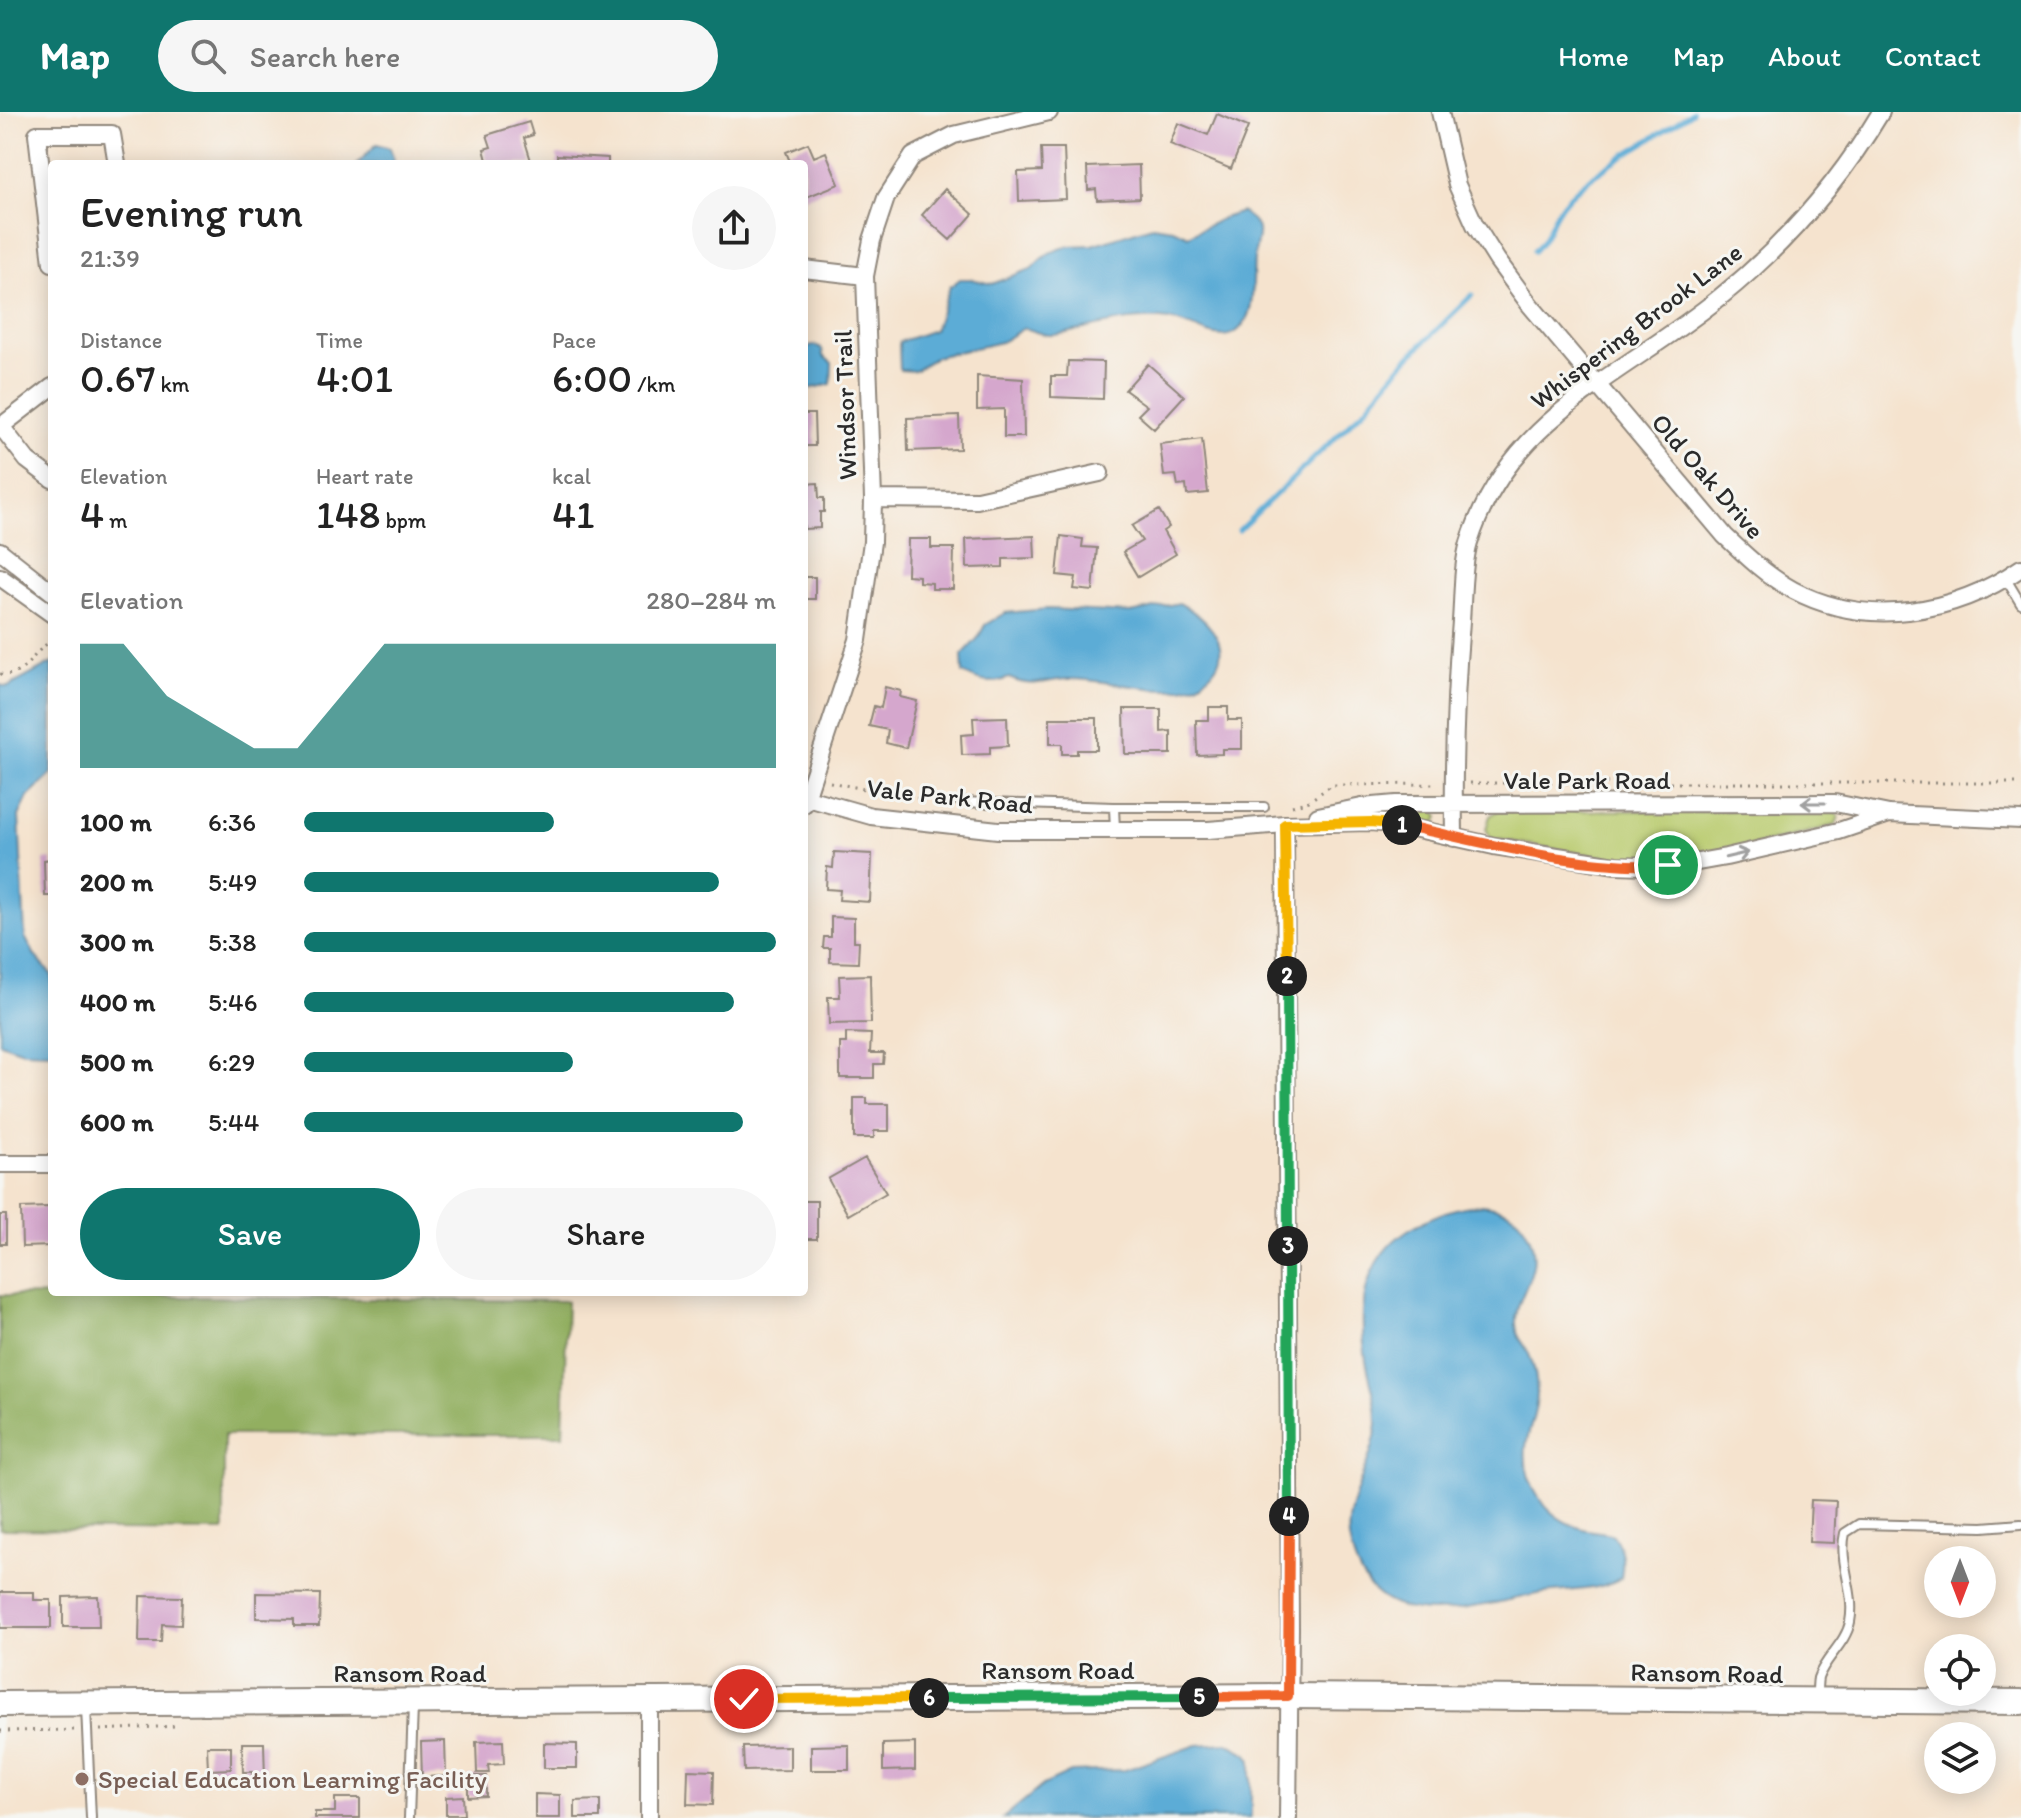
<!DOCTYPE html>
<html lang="en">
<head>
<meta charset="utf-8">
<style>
  body { margin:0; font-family:Itim,sans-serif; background:#f6f6f6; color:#222; height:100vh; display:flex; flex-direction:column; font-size:30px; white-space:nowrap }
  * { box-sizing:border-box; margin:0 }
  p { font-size:26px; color:#767676 }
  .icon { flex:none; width:44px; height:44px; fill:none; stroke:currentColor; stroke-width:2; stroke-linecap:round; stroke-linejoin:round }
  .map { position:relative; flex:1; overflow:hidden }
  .panel { position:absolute; left:48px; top:48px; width:760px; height:1136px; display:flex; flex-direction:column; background:#fff; border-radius:8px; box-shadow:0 4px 20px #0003 }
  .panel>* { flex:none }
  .needle { width:52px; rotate:180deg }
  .buttons { position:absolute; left:1924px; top:1434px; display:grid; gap:16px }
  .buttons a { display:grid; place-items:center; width:72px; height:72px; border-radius:50%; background:#fff; box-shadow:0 4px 20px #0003; font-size:40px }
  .pin { position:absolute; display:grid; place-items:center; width:68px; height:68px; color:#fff; margin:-34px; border:4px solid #fff; border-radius:50%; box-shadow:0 2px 8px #0007 }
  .km { position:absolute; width:40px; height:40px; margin:-20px; border-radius:50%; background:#222; color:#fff; font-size:22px; line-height:40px; text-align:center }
  .round { display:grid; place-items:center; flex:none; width:84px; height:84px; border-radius:42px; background:#f6f6f6 }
  .summary { display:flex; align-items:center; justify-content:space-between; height:136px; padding:0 32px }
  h1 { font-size:44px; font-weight:600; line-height:60px }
  .metrics { display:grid; grid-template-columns:repeat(3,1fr); gap:12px; height:136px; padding:8px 32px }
  .metrics div { display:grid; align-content:center }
  .metrics b { font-size:40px; font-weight:600 }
  .metrics small { font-size:22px; font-weight:400 }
  .metrics p { font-size:22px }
  .chart { height:224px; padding:16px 32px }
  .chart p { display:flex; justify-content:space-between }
  .chart svg { width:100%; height:144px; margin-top:8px; fill:#0f766e; opacity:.7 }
  .button { display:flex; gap:16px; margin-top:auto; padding:16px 32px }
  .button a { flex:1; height:92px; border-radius:48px; background:#0f766e; color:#fff; font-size:32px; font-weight:600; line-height:92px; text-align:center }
  .button a+a { background:#f6f6f6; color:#222 }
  ul { padding:0 32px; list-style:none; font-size:26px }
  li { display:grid; grid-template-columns:128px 96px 1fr; align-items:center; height:60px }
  li i { height:20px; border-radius:10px; background:#0f766e }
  header { display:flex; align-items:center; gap:48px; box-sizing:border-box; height:112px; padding:0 40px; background:#0f766e; color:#fff }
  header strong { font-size:38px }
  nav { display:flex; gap:44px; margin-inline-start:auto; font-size:28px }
  .search { width:560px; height:72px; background:#f6f6f6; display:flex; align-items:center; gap:20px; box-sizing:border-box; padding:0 28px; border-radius:44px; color:#767676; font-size:30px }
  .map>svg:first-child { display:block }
  .green { fill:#b9cb6e; stroke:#727b4c; stroke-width:2 }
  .forest { fill:#92af61; stroke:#5e6d46; stroke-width:2 }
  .water { fill:#5cacd6; stroke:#446c80; stroke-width:2 }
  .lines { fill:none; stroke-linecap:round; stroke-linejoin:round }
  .stream { stroke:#5cacd6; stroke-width:5 }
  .building { fill:#d5a7cd }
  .service-casing { stroke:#90877c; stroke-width:12 }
  .minor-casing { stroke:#90877c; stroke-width:20 }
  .secondary-casing { stroke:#90877c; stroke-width:28 }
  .path { stroke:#90877c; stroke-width:3; stroke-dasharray:2 6; stroke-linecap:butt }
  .service { stroke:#fff; stroke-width:8 }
  .minor { stroke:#fff; stroke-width:16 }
  .secondary { stroke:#fff; stroke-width:24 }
  .oneway { stroke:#a0a0a0 }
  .split-1-casing { stroke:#fff; stroke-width:16 }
  .split-2-casing { stroke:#fff; stroke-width:16 }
  .split-3-casing { stroke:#fff; stroke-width:16 }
  .split-4-casing { stroke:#fff; stroke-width:16 }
  .split-5-casing { stroke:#fff; stroke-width:16 }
  .split-6-casing { stroke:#fff; stroke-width:16 }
  .split-7-casing { stroke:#fff; stroke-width:16 }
  .split-1 { stroke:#f0652b; stroke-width:10 }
  .split-2 { stroke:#f5b400; stroke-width:10 }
  .split-3 { stroke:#22a559; stroke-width:10 }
  .split-4 { stroke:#22a559; stroke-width:10 }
  .split-5 { stroke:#f0652b; stroke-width:10 }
  .split-6 { stroke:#22a559; stroke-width:10 }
  .split-7 { stroke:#f5b400; stroke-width:10 }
  .education-dot { fill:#8d6e63; stroke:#f6f6f2; stroke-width:3 }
  .labels { text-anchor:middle; stroke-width:6; stroke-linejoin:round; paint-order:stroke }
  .street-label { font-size:26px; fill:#2b2b2b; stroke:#f6f6f2 }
  .education-label { font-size:26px; fill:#785e54; stroke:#f6f6f2; text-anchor:start }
</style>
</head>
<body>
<header>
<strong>Map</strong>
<div class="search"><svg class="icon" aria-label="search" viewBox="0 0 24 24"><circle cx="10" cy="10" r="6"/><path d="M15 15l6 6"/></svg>Search here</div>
<nav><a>Home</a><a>Map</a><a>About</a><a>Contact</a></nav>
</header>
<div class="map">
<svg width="2021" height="1706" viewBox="0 0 2021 1706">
  <rect width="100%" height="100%" fill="#f6f6f2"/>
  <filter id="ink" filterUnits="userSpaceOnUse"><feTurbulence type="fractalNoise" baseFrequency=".0125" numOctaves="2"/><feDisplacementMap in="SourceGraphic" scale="16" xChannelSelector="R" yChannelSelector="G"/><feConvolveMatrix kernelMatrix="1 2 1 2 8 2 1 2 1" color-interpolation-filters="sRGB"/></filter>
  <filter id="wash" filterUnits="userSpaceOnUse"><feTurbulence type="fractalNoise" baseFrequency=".006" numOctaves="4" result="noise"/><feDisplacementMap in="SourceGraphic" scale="32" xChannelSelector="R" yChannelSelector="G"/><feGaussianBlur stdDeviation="1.8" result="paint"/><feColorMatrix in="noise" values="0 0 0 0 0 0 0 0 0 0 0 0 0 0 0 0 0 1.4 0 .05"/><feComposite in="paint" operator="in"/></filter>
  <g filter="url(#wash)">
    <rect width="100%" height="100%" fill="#f5e3ce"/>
    <path class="green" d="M 1380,698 L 1435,698 L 1439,705 L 1436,711 L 1429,711 L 1380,704 Z
      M 1833,698 L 1839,704 L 1836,713 C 1770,729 1700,752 1631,747 C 1584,744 1537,733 1491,726 L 1486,717 L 1490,704 L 1498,699 Z"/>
    <path class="forest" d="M 0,1183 L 567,1189 L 563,1323 L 224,1323 L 224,1419 L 0,1417 Z"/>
    <path class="water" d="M 377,32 L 390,36 L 394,48 L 393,52 L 357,52 Z
      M 1241,100 C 1267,115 1257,122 1254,146 C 1252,168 1257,208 1234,221 C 1216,231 1189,210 1170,208 C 1140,204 1113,210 1084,217 C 1073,219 1059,224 1048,223 C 1040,222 1031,218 1024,216 L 1001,230 L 935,245 L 915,259 L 900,258 L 899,230 L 934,218 L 950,175 L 960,167 L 970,167 L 992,172 L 1031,157 L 1049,141 L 1068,134 L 1092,133 L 1152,114 L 1173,117 L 1188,124 L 1223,106 Z
      M 813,233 L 822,237 L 823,244 L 832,251 L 831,272 L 804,278 L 804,237 Z
      M 1179,491 C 1202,503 1233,530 1215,556 C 1211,562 1203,569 1197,572 C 1161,586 1107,566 1068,567 C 1045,568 1032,577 1009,566 C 991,573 979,570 963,561 L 962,543 L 978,526 L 985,513 L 1005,501 L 1048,497 L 1131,501 Z
      M 52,551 L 52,662 L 28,685 L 19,704 L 25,825 L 35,844 L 52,863 L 52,940 L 23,939 L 0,931 L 0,573 L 8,575 Z
      M 1482,1093 C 1503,1096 1517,1100 1527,1120 C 1549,1163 1509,1183 1517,1219 C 1518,1226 1525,1233 1528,1240 C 1534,1253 1537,1268 1537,1282 C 1537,1303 1528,1316 1526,1335 C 1522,1372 1546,1407 1583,1417 C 1593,1420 1603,1419 1613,1423 C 1623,1438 1624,1449 1621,1466 C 1591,1482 1569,1476 1538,1482 C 1465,1496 1367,1531 1349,1426 C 1344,1391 1377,1343 1377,1308 C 1377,1288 1369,1267 1366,1248 C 1358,1197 1362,1148 1408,1118 C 1431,1104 1456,1094 1482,1093 Z
      M 1227,1631 L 1248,1642 L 1251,1649 L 1251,1706 L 1003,1706 L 1043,1673 L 1071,1660 L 1125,1658 L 1197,1633 Z"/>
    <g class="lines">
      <path class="stream" d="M 1534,139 C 1552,121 1549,106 1567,87 C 1603,50 1651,30 1692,0
        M 1239,418 L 1365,297 L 1404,250 L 1472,183"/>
    </g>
    <g id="blocks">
      <path class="building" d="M 1217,2 L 1248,15 L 1231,57 L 1170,32 L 1178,11 L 1208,23 Z
        M 529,10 L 533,23 L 524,26 L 532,52 L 488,52 L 484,37 L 491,35 L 487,23 Z
        M 808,31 L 814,45 L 826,40 L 839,72 L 804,86 L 804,52 L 791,52 L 786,40 Z
        M 1041,36 L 1064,36 L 1066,87 L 1019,89 L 1018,60 L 1042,59 Z
        M 557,43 L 608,46 L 608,52 L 557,52 Z
        M 1139,53 L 1140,86 L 1097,88 L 1096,77 L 1088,78 L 1087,55 Z
        M 945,77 L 973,102 L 950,128 L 922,103 Z
        M 1068,249 L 1104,250 L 1103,287 L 1051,285 L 1051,264 L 1067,264 Z
        M 1148,252 L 1184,284 L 1154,317 L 1138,303 L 1147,294 L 1125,278 Z
        M 977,264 L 1023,267 L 1024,325 L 1004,325 L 1004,297 L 977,298 Z
        M 804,302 L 814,302 L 815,334 L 804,334 Z
        M 959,304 L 960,337 L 908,339 L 907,306 Z
        M 1202,327 L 1208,381 L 1187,383 L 1186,373 L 1178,374 L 1176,363 L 1164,364 L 1160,332 Z
        M 818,371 L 819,386 L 824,386 L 824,400 L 820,400 L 820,416 L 804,417 L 804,372 Z
        M 1159,398 L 1169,415 L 1163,419 L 1176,442 L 1138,465 L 1123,440 L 1142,429 L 1132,414 Z
        M 1034,424 L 1035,446 L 1003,447 L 1003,455 L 967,456 L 966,427 Z
        M 1061,424 L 1083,427 L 1082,435 L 1097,436 L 1093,479 L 1074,477 L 1076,465 L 1057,463 Z
        M 908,427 L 931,427 L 931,436 L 954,436 L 953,477 L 932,477 L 932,471 L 919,470 L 919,464 L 907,463 Z
        M 804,465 L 815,465 L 815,487 L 804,487 Z
        M 885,575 L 901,579 L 900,585 L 917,589 L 906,636 L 886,631 L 888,618 L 869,614 L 874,594 L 881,596 Z
        M 1209,595 L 1228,595 L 1228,608 L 1242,608 L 1242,637 L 1222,637 L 1222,642 L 1197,643 L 1196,608 L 1209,608 Z
        M 1124,597 L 1161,597 L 1161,620 L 1171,619 L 1171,642 L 1125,642 Z
        M 1007,605 L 1008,634 L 990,635 L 990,642 L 962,643 L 961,623 L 974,622 L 973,606 Z
        M 1050,606 L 1097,606 L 1097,638 L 1077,638 L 1077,642 L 1062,642 L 1062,632 L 1050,632 Z
        M 834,740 L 872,742 L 870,790 L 839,788 L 840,778 L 826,777 L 827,755 L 833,756 Z
        M 52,747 L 52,784 L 45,784 L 44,748 Z
        M 831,805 L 854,806 L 854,829 L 859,829 L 858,851 L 830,850 L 830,836 L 823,836 L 824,825 L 831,825 Z
        M 870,863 L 871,911 L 829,912 L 828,885 L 840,885 L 839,864 Z
        M 846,921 L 871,922 L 870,941 L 884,941 L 883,952 L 874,952 L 874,966 L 840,966 L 840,931 L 846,931 Z
        M 854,986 L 867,986 L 867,992 L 889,992 L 889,1019 L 874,1019 L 874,1026 L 854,1026 Z
        M 865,1046 L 886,1081 L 848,1103 L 828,1067 Z
        M 804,1089 L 817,1089 L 817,1127 L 804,1127 Z
        M 49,1095 L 49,1101 L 52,1101 L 52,1134 L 22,1135 L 21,1096 Z
        M 0,1103 L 6,1103 L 6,1132 L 0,1132 Z
        M 1811,1388 L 1836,1389 L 1834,1431 L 1809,1430 Z
        M 0,1480 L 34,1480 L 34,1488 L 51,1488 L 51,1516 L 0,1516 Z
        M 256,1481 L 320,1482 L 319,1514 L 294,1514 L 294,1507 L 256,1506 Z
        M 98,1484 L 99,1515 L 63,1515 L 63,1485 Z
        M 140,1484 L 182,1485 L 181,1513 L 162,1512 L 161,1530 L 139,1530 Z
        M 445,1629 L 446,1664 L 422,1665 L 421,1630 Z
        M 503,1629 L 504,1652 L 488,1653 L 489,1661 L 477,1661 L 476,1630 Z
        M 242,1631 L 264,1631 L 265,1668 L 252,1668 L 252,1660 L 243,1660 Z
        M 544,1631 L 577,1632 L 577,1656 L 544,1656 Z
        M 915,1631 L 915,1658 L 883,1659 L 883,1632 Z
        M 849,1633 L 849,1658 L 811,1658 L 811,1634 Z
        M 207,1634 L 231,1634 L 231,1657 L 208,1658 Z
        M 790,1634 L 790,1658 L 744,1659 L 743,1635 Z
        M 688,1658 L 714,1659 L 713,1693 L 687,1692 Z
        M 468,1664 L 486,1664 L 486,1684 L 468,1685 Z
        M 535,1682 L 560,1683 L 560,1706 L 535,1706 Z
        M 463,1684 L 464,1703 L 446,1703 L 446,1685 Z
        M 335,1686 L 360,1686 L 360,1706 L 315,1706 L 315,1700 L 335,1700 Z
        M 600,1688 L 600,1706 L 575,1706 L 575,1689 Z"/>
    </g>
  </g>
  <g filter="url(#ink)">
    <use href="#blocks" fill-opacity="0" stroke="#90877c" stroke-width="2"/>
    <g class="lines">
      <defs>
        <path id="service" d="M 2006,467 L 2021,492
          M 960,690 L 1114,695 L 1264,695
          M 1114,695 L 1115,718
          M 1817,1585 C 1817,1579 1817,1571 1818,1566 C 1825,1546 1846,1531 1850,1510 C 1856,1479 1838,1451 1845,1421 L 1859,1412 L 1983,1415 L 2021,1412
          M 86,1595 L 91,1706
          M 409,1706 L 413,1594"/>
        <path id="minor" d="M 1440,0 L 1457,73 L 1475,113 L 1497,148 L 1530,193 L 1725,424 C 1746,444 1767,464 1793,478 C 1867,517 1954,502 2021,456
          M 52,151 L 37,22 L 112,22 L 117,52
          M 804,157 L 865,164
          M 0,313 L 27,348 L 52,367
          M 0,315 L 52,275
          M 873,387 L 977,388 L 1100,361
          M 0,439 L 52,480
          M 0,465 L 52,502
          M 804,685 L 871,704 L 998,718 L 1208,718 L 1285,712 L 1370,710 L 1395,712 L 1494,734 L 1616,753 L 1648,754 L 1687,752 L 1726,745 L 1839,719 L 1889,702
          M 804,692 L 858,528 L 872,430 L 873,387 L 865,164 L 872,128 L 886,86 L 913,44 L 954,23 L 1049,0
          M 1318,704 L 1362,695 L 1396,692 L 1835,691 L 1889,702 L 2021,708
          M 1285,712 L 1290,1516 L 1288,1706
          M 1454,726 C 1453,653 1455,581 1461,509 C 1463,484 1462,454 1469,431 C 1509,303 1625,263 1719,186 C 1784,134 1838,72 1881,0
          M 0,1052 L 52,1052
          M 649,1588 L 649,1706"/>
        <path id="secondary" d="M 0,1592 L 1288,1584 L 2021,1590"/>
      </defs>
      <use href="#service" class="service-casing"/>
      <use href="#minor" class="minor-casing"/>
      <use href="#secondary" class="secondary-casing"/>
      <path class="path" d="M 0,562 C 27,567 31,539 52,529
        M 830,670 L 903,685 L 948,689
        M 1470,671 L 2021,671
        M 1292,694 L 1309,689 L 1332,673 L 1438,672
        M 100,1618 L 176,1614
        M 0,1619 L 76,1618"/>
      <use href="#service" class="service"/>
      <use href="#minor" class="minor"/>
      <use href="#secondary" class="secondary"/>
    </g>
    <defs><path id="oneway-shaft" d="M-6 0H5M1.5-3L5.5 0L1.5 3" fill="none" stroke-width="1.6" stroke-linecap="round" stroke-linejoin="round" transform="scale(2)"/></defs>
    <g class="oneway">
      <use href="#oneway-shaft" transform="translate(1813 691) rotate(180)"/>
      <use href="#oneway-shaft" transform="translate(1737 743) rotate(-13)"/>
    </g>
  </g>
  <g class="lines" filter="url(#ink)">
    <defs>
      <path id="split-1" d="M 1402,713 C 1490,732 1578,757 1668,753"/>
      <path id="split-2" d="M 1287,864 L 1285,712 L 1370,710 L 1402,713"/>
      <path id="split-3" d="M 1287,864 L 1288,1134"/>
      <path id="split-4" d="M 1288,1134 L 1289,1404"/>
      <path id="split-5" d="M 1199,1585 L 1288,1584 L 1289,1404"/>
      <path id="split-6" d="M 929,1586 L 1199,1585"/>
      <path id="split-7" d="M 744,1587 L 929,1586"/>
    </defs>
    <use href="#split-1" class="split-1-casing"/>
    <use href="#split-2" class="split-2-casing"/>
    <use href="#split-3" class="split-3-casing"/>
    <use href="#split-4" class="split-4-casing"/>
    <use href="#split-5" class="split-5-casing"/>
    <use href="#split-6" class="split-6-casing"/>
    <use href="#split-7" class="split-7-casing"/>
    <use href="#split-1" class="split-1"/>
    <use href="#split-2" class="split-2"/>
    <use href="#split-3" class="split-3"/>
    <use href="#split-4" class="split-4"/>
    <use href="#split-5" class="split-5"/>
    <use href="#split-6" class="split-6"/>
    <use href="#split-7" class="split-7"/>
  </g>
  <circle class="education-dot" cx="82" cy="1667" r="8"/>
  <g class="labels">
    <g class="street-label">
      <text transform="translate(1636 214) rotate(-37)" y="9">Whispering Brook Lane</text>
      <text transform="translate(845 293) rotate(-92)" y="9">Windsor Trail</text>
      <text transform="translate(1708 364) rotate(49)" y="9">Old Oak Drive</text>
      <text x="1587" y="677">Vale Park Road</text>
      <text transform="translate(950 684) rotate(6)" y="9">Vale Park Road</text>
      <text x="1058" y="1567">Ransom Road</text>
      <text x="410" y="1570">Ransom Road</text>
      <text transform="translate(1707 1561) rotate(1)" y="9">Ransom Road</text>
    </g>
    <g class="education-label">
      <text x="98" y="1676">Special Education Learning Facility</text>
    </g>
  </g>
</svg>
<div class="buttons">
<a><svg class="needle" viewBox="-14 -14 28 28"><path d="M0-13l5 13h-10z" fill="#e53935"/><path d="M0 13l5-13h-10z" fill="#767676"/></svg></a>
<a><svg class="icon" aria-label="locate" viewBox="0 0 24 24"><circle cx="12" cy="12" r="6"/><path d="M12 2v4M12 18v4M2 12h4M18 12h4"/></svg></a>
<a><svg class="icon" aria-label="layers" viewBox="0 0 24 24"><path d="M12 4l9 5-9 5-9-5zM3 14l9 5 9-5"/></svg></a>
</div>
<div class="pin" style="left:1668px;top:753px;background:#1e9e55"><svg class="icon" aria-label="arrive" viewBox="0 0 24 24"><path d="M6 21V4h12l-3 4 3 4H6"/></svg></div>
<div class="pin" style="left:744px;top:1587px;background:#d93025"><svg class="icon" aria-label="check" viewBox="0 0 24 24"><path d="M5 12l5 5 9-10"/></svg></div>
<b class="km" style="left:1402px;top:713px">1</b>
<b class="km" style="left:1287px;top:864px">2</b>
<b class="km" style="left:1288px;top:1134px">3</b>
<b class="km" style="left:1289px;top:1404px">4</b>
<b class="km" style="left:1199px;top:1585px">5</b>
<b class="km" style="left:929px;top:1586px">6</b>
<section class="panel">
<div class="summary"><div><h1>Evening run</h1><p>21:39</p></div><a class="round"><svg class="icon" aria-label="share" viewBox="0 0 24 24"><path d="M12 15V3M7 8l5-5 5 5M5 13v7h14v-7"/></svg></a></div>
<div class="metrics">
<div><p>Distance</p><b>0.67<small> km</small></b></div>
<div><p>Time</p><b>4:01</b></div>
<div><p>Pace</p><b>6:00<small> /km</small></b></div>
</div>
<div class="metrics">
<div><p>Elevation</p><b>4<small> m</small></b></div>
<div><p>Heart rate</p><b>148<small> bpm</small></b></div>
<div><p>kcal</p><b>41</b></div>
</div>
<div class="chart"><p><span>Elevation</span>280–284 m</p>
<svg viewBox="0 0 160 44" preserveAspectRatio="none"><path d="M0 44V6L10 6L20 22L30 30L40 38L50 38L60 22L70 6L80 6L90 6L100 6L110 6L120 6L130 6L140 6L150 6L160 6V44z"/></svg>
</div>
<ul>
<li><b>100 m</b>6:36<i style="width:53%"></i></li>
<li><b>200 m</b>5:49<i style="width:88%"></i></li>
<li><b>300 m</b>5:38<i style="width:100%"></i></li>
<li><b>400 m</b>5:46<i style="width:91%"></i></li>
<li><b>500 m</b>6:29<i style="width:57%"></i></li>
<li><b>600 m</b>5:44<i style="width:93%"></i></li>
</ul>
<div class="button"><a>Save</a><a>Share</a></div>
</section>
</div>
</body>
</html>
